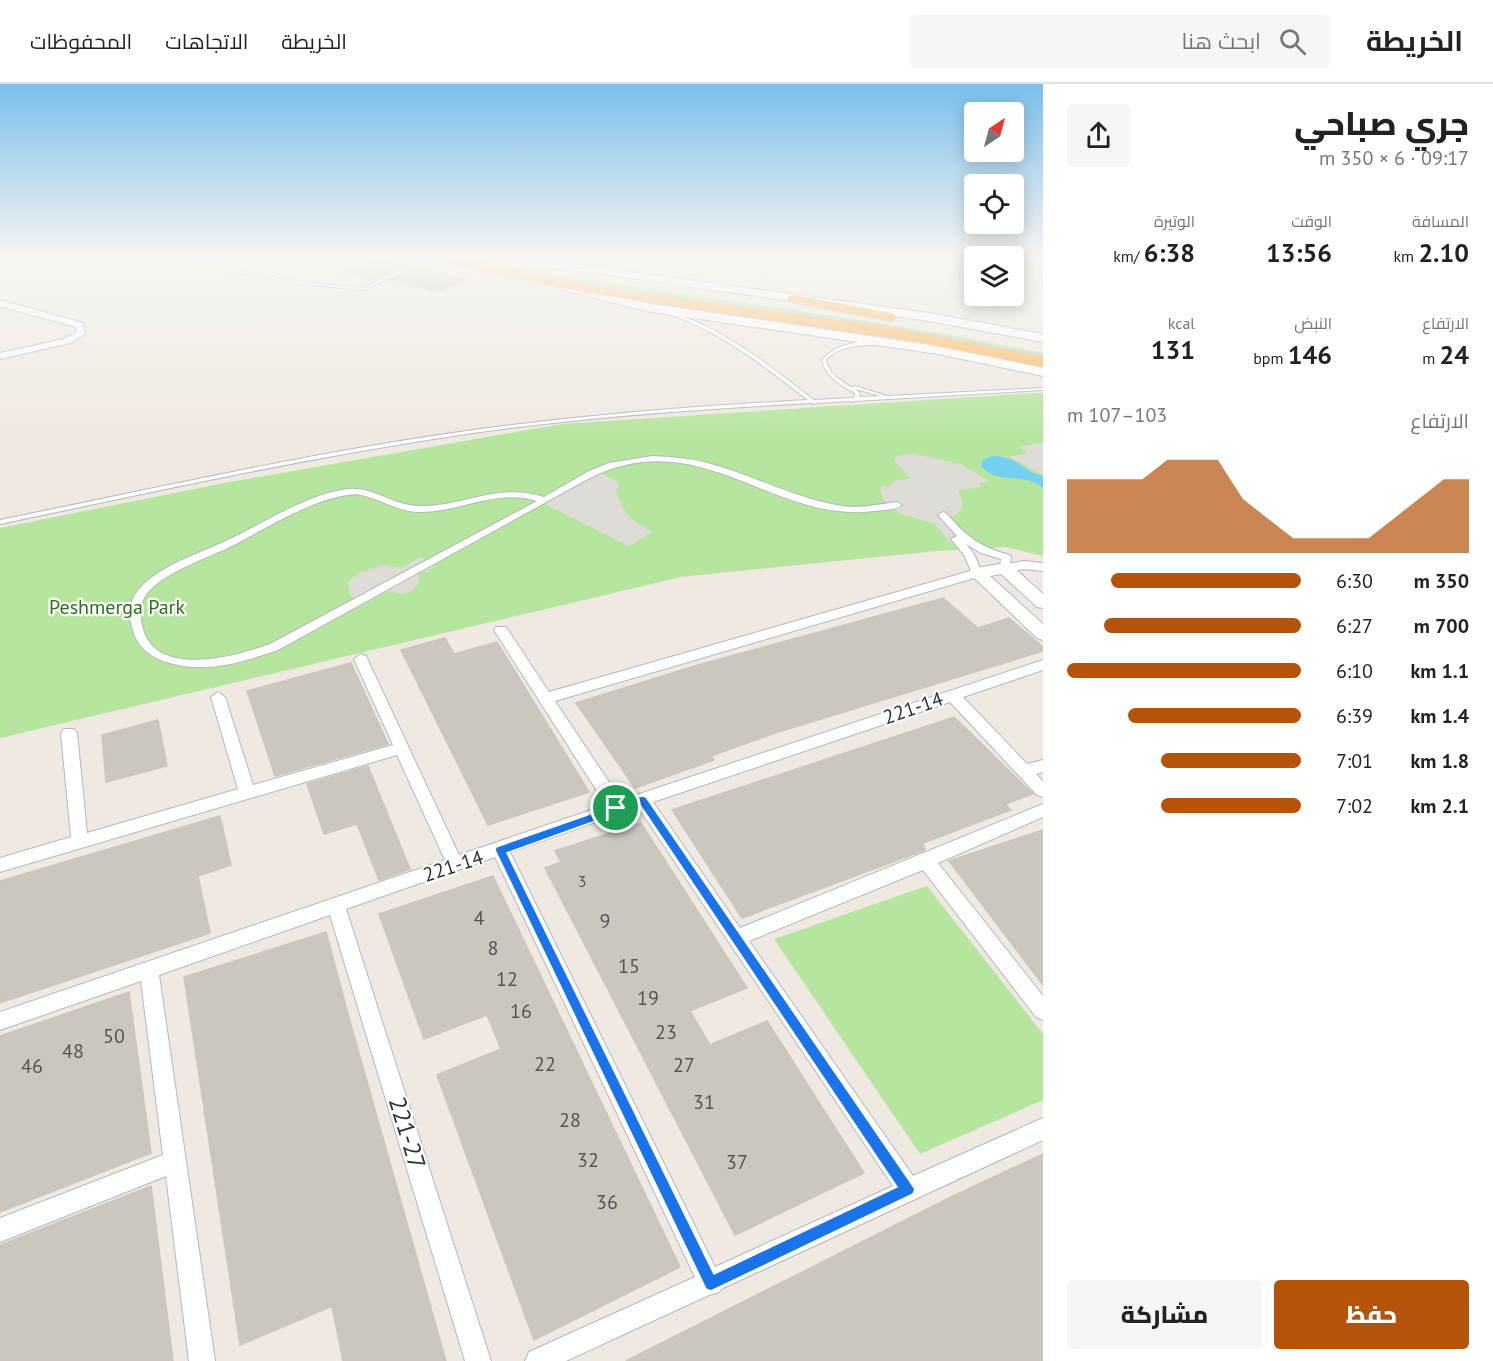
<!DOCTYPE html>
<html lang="ar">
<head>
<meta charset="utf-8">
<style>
  body { margin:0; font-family:"PT Sans",Cairo,sans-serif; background:#f6f6f6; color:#222; direction:rtl; height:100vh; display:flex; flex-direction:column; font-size:22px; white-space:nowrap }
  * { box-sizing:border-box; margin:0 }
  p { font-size:20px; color:#767676 }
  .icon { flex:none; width:33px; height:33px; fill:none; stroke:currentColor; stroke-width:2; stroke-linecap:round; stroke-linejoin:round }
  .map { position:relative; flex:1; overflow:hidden; direction:ltr }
  .panel { display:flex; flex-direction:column; background:#fff; width:450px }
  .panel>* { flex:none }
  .needle { width:39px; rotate:36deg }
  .fabs { position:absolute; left:964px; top:18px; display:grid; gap:12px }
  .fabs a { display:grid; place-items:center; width:60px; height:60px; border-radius:6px; background:#fff; box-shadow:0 3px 15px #0003; font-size:30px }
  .pin { position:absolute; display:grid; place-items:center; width:51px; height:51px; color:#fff; margin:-26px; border:3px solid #fff; border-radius:50%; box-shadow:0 2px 6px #0007 }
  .round { display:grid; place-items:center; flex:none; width:63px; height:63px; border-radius:6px; background:#f6f6f6 }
  .headline { display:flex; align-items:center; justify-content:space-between; height:102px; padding:0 24px }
  h1 { font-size:33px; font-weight:800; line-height:45px }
  .figures { display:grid; grid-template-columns:repeat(3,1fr); gap:9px; height:102px; padding:6px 24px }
  .figures div { display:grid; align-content:center }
  .figures b { font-size:26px; font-weight:800 }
  .figures small { font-size:16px; font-weight:400 }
  .figures p { font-size:16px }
  .chart { height:168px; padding:12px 24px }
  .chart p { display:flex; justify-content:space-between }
  .chart svg { width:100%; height:108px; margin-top:6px; fill:#b45309; opacity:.7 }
  .cta { display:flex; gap:12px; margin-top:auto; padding:12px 24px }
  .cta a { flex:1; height:69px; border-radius:6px; background:#b45309; color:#fff; font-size:24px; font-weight:800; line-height:69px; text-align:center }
  .cta a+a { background:#f6f6f6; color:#222 }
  ul { padding:0 24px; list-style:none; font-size:20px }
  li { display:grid; grid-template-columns:96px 72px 1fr; align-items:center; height:45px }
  li i { height:15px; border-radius:8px; background:#b45309 }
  header { display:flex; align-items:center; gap:36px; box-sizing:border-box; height:84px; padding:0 30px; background:#fff; border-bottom:2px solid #e0e0e0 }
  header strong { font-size:28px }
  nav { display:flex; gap:33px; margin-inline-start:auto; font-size:21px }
  .search { width:420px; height:54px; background:#f6f6f6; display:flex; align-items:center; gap:15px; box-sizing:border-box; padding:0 21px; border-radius:6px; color:#767676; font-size:22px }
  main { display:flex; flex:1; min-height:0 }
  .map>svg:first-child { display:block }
  .green { fill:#b6e59e }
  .plaza { fill:#dfdcd8 }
  .water { fill:#75cff0 }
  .building { fill:#cbc7bf; stroke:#cbc5ba; stroke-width:1.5 }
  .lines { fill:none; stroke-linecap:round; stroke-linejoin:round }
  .service-casing { stroke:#b4b7c1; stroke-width:2 }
  .pedestrian-casing { stroke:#b4b7c1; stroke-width:2 }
  .minor-casing { stroke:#b4b7c1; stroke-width:2 }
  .tertiary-casing { stroke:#b4b7c1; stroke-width:2 }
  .secondary-casing { stroke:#b4b7c1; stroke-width:2 }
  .trunk-casing { stroke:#c9c9c9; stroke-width:2 }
  .service { fill:#fff; fill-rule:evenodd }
  .pedestrian { fill:#fff; fill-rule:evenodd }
  .minor { fill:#fff; fill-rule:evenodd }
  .tertiary { fill:#fff; fill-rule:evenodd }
  .secondary { fill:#fff; fill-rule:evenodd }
  .trunk { fill:#f8ba60; fill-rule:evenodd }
  .route { fill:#1a73e8; stroke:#fff; stroke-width:1.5; fill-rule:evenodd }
  .labels { text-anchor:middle; stroke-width:4.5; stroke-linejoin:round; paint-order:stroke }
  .number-label { font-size:16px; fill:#555452 }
  .park-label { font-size:20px; fill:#2c6e1b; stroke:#fff }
  .street-label { font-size:20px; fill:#2e2e2e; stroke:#fff }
  .near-number-label { font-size:20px; fill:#555452 }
  .near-street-label { font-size:24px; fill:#2e2e2e; stroke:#fff }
</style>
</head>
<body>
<header>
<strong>الخريطة</strong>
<div class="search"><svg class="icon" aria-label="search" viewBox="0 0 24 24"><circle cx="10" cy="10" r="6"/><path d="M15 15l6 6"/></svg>ابحث هنا</div>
<nav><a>الخريطة</a><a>الاتجاهات</a><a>المحفوظات</a></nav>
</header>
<main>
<section class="panel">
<div class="headline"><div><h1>جري صباحي</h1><p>09:17 · 6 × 350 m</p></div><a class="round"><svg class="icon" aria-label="share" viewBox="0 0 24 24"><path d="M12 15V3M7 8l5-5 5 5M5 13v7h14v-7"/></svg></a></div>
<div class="figures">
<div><p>المسافة</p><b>2.10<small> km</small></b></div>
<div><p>الوقت</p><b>13:56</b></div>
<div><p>الوتيرة</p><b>6:38<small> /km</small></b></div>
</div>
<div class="figures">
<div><p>الارتفاع</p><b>24<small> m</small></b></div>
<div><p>النبض</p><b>146<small> bpm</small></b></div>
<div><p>kcal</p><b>131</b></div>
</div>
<div class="chart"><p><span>الارتفاع</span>103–107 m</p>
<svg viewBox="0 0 160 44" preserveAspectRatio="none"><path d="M0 44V14L10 14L20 14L30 14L40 6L50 6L60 6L70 22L80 30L90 38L100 38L110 38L120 38L130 30L140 22L150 14L160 14V44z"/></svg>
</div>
<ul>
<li><b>350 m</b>6:30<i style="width:81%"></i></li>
<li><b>700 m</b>6:27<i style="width:84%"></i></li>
<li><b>1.1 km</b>6:10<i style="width:100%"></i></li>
<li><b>1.4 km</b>6:39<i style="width:74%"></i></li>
<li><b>1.8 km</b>7:01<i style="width:60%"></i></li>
<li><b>2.1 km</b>7:02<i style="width:60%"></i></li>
</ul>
<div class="cta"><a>حفظ</a><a>مشاركة</a></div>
</section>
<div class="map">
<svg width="1043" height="1277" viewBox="0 0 1043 1277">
  <rect width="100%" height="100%" fill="#efe9e1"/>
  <path class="green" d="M 465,175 C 657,209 852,230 1043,269 L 1043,274 C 852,232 655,220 465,175 Z
    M 1032,309 L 1043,309 L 1043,472 L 1005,463 L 936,467 L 681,493 L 0,654 L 0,444 L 224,399 L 562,340 Z
    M 927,802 L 1043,950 L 1043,1016 L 920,1070 L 774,855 Z"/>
  <path class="plaza" d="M 1043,358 L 1043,391 L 1009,373 L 1027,369 L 1019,363 Z
    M 915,370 L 960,380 L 989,397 L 979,399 L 981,403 L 958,406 L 963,417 L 961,426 L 950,435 L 972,457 L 951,460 L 934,439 L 901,430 L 884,416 L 880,407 L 882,402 L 888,403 L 897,396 L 911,395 L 894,377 L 896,372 Z
    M 598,388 L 620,399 L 616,407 L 622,422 L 630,434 L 652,448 L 629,462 L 541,418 Z
    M 421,473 L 435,483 L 418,490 L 419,499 L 413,506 L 404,510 L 389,507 L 362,521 L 350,511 L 348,498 L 359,489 L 384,481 L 401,484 Z"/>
  <path class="water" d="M 991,372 C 1020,372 1020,387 1043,392 L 1043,405 C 1026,387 998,402 981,382 L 983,376 Z"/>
  <path class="building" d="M 373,175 L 379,175 L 405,181 L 374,196 L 345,188 Z
    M 415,184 L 418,184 L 464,195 L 441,208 L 390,196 Z
    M 943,514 L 978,544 L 1009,534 L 1043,563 L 1043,567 L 775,649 L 711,672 L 714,676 L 635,704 L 576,619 L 698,581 Z
    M 445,554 L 454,570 L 497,558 L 589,708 L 488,741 L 401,566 Z
    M 351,579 L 388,660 L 275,692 L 247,607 Z
    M 954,633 L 1033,710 L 1005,720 L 1011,726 L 923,759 L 925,766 L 742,834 L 672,726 Z
    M 158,636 L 167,682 L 106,698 L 102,651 Z
    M 368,682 L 410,785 L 379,796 L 357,740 L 324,750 L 307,700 Z
    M 220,732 L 231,781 L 198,792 L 210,849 L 0,919 L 0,797 Z
    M 641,739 L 747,904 L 690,927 L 710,961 L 767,937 L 864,1089 L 735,1151 L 545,784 L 561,778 L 555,767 Z
    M 1043,746 L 1043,901 L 949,777 Z
    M 493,792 L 680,1183 L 534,1256 L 437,991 L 501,965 L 487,931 L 424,955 L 379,830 Z
    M 326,848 L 351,941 L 446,1277 L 343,1277 L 332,1222 L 240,1261 L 184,893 Z
    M 129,908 L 151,1069 L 0,1128 L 0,952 Z
    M 1043,1070 L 1043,1277 L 626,1277 L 949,1114 Z
    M 151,1102 L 173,1277 L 0,1277 L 0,1161 Z"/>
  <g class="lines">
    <defs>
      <path id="service" d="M 205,175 L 209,175 L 206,177 L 211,182 L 300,198 L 363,204 L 423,175 L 428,175 L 364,206 L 300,200 L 210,184 L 202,177 Z
        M 573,175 L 577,175 L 565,185 L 563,185 L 563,183 Z
        M 671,228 C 725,245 769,282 814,316 L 853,314 L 855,312 L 855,309 C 840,301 826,293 822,276 C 835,260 863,254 882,260 L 880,261 C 861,261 840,261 826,276 C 830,290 839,296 851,303 L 855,302 L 887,312 L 1043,304 L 1043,306 L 855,317 L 852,318 L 850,317 L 817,319 L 815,320 L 812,319 C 699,325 585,333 473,349 C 314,372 157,407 0,440 L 0,436 C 157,404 314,368 473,346 C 584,331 696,322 808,316 C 762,281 725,250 669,230 L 669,229 ZM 855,305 L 881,312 L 859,313 L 860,312 L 859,308 Z"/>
      <path id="pedestrian" d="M 652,372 C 672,373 691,374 711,380 C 755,392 796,415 842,422 C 860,425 879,420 897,418 L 902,421 C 895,426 884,426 875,427 C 770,440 700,336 586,396 L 278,566 C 240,579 203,591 163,577 C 148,571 137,562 133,546 C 129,535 128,522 135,511 C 153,482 203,469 232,454 C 267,437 310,409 349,405 C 374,403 394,422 419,422 C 465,423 495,398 544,413 L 589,387 L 609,379 ZM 356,410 C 377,413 396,427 418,428 C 459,429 496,404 537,417 L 270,560 C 237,572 157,595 143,545 C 140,535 139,523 144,514 C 156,491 207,474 230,463 C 267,444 314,413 356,410 Z
        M 943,428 L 946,429 C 966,452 979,463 1010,471 L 1011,473 L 1009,486 L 1001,486 L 1000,484 L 1001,475 L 981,469 L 966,460 L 974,470 L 982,489 L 981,491 L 973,491 L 964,471 L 951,455 L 957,452 L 938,431 Z"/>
      <path id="minor" d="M 0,216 L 83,239 L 85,250 L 70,259 L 0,275 L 0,269 L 64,255 L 76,249 L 76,243 L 0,222 Z
        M 1024,477 L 1043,479 L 1043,487 L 1024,485 L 1005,488 L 999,484 L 1001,481 Z
        M 977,485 L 983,489 L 981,492 L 555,617 L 621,716 L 1043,576 L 1043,586 L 963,613 L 1027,680 L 1043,676 L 1043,688 L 1036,690 L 1043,697 L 1043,713 L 1037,711 L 950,618 L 653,718 L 740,844 L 1043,720 L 1043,733 L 938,779 L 1043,912 L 1043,936 L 1036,933 L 923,786 L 749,857 L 913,1092 L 1043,1034 L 1043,1056 L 721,1205 L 719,1208 L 709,1211 L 566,1277 L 525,1277 L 529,1268 L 695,1193 L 495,773 L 346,825 L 491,1277 L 465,1277 L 330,831 L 159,891 L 215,1277 L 189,1277 L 166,1092 L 0,1158 L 0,1134 L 163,1071 L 141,897 L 0,946 L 0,928 L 445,776 L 397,671 L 0,788 L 0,774 L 71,753 L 61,649 L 64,645 L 74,645 L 77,649 L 87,749 L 238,705 L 211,613 L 218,608 L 225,613 L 253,701 L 393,661 L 354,575 L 361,570 L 366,572 L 459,771 L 606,721 L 494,546 L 496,543 L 506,543 L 549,608 ZM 638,723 L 893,1102 L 715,1183 L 510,768 Z"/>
      <path id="tertiary" d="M 1005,479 L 1011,481 L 1043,510 L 1043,524 L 1037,523 L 1001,490 L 990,492 L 1043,540 L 1043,556 L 1037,554 L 969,489 L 971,485 Z"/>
      <path id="secondary" d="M 528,177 L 589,182 L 929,229 L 1043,250 L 1043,258 L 929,237 L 589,188 L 524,182 L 524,178 Z
        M 568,201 L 646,219 L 938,262 L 1043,284 L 1043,292 L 938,270 L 646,227 L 564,206 L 562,204 Z"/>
      <path id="trunk" d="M 439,175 L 464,175 L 593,202 L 900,245 L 1043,273 L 1043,283 L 900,255 L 593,210 L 445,179 Z
        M 794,211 L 891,229 L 898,233 L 891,237 L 789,218 L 787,215 L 789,212 Z"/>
    </defs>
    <use href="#service" class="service-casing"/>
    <use href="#pedestrian" class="pedestrian-casing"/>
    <use href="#minor" class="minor-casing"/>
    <use href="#tertiary" class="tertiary-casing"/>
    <use href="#secondary" class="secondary-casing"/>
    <use href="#trunk" class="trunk-casing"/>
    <use href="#service" class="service"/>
    <use href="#pedestrian" class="pedestrian"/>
    <use href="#minor" class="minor"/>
    <use href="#tertiary" class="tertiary"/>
    <use href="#secondary" class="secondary"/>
    <use href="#trunk" class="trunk"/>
  </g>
  <linearGradient id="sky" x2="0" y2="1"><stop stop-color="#7abfeb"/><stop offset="0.49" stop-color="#f8f5f2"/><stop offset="1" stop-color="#f8f5f2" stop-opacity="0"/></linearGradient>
  <rect width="1043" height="354" fill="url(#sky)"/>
  <path class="route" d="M 642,712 L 646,713 L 915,1105 L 913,1110 L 711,1207 L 706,1205 L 495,766 L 496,763 ZM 640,721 L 897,1103 L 714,1190 L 507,769 Z"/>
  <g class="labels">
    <g class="number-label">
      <text x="582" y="803">3</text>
    </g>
    <g class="park-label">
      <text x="117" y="530">Peshmerga Park</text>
    </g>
    <g class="street-label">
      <text transform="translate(913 624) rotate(-19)" y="7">221-14</text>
      <text transform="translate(453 782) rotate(-18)" y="7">221-14</text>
    </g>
    <g class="near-number-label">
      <text x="479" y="841">4</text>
      <text x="605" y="844">9</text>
      <text x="493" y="871">8</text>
      <text x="629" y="889">15</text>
      <text x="507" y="902">12</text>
      <text x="648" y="921">19</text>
      <text x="521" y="934">16</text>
      <text x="666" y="955">23</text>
      <text x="114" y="959">50</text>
      <text x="73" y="974">48</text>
      <text x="545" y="987">22</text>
      <text x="684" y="988">27</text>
      <text x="32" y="989">46</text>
      <text x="704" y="1025">31</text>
      <text x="570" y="1043">28</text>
      <text x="588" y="1083">32</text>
      <text x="737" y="1085">37</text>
      <text x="607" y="1125">36</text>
    </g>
    <g class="near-street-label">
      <text transform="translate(407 1049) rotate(73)" y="8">221-27</text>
    </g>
  </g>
</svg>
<div class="fabs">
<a><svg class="needle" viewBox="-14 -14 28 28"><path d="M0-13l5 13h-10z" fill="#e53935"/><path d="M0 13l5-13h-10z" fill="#767676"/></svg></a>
<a><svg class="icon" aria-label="locate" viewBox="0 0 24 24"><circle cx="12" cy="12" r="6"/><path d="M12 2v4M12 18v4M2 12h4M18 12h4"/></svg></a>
<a><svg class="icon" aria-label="layers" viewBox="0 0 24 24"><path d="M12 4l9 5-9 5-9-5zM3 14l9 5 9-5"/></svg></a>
</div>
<div class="pin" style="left:616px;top:724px;background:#1e9e55"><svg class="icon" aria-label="arrive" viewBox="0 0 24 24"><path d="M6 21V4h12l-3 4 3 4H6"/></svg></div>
</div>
</main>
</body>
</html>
